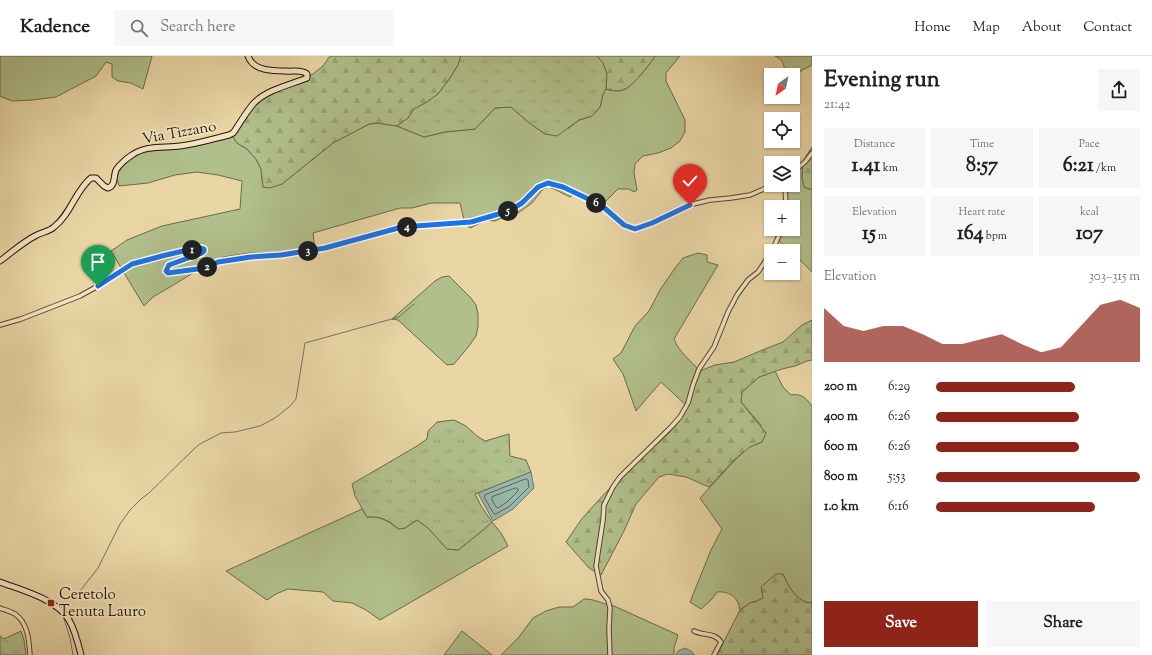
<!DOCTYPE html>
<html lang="en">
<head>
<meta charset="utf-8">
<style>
  body { margin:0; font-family:"Sorts Mill Goudy",serif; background:#f6f6f6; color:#202124; height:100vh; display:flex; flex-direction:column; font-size:15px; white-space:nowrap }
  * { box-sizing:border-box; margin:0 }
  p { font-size:13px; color:#757577 }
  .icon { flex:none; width:22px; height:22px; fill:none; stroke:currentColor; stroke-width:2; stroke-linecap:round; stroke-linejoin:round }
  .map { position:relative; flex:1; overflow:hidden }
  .sheet { display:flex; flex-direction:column; background:#fff; width:340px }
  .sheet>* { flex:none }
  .needle { width:26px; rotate:213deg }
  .tools { position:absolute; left:764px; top:12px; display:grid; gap:8px }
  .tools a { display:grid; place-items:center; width:36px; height:36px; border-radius:0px; background:#fff; box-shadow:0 1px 3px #0004; font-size:20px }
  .pin { position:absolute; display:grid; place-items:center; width:34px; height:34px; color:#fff; margin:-41px -17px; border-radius:50% 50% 50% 0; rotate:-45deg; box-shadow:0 0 4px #0007 }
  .pin .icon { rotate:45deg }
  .km { position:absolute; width:20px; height:20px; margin:-10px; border-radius:50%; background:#222; color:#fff; font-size:11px; line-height:20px; text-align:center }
  .round { display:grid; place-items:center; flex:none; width:42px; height:42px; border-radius:0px; background:#f6f6f6 }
  .overview { display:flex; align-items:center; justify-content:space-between; height:68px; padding:0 12px }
  h1 { font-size:22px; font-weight:800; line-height:30px }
  .figures { display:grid; grid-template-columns:repeat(3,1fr); gap:6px; height:68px; padding:4px 12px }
  .figures div { display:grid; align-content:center; border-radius:0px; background:#f6f6f6; text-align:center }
  .figures b { font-size:20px; font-weight:800 }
  .figures small { font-size:11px; font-weight:400 }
  .figures p { font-size:11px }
  .chart { height:112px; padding:8px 12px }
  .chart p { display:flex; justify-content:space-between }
  .chart svg { width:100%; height:72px; margin-top:4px; fill:#8f2418; opacity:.7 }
  .cta { display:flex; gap:8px; margin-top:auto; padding:8px 12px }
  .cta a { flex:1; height:46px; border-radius:0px; background:#8f2418; color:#fff; font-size:16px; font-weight:800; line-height:46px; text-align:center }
  .cta a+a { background:#f6f6f6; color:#202124 }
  ul { padding:0 12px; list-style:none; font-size:13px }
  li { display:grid; grid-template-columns:64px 48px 1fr; align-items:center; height:30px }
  li i { height:10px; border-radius:5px; background:#8f2418 }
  header { display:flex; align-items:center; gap:24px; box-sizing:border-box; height:56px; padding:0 20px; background:#fff; border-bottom:1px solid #e0e0e0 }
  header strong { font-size:19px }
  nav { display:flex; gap:22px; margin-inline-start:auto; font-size:14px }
  .search { width:280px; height:36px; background:#f6f6f6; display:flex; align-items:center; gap:10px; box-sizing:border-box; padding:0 14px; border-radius:0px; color:#757577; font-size:15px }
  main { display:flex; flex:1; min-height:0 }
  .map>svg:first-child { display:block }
  .grass { fill:#b0bf8b; stroke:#6a6a46 }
  .forest { fill:url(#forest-firs); stroke:#6a6a46 }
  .park { fill:url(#park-tufts); stroke:#6a6a46 }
  .water { fill:#99b8ad; stroke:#6a7668 }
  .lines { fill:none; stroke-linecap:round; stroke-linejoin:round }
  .shore { stroke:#5e6657; stroke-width:1 }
  .stream { stroke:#6a7668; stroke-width:1 }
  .street-casing { stroke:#55442a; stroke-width:5.5 }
  .secondary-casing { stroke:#231401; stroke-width:7 }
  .street { stroke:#f1e4c4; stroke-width:3.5 }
  .secondary { stroke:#f1e4c4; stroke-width:5 }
  .route-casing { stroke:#fff; stroke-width:8 }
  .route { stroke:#1a73e8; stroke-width:5 }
  .poi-dot { fill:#8f2418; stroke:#f1e4c4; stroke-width:1.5 }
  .labels { text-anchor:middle; stroke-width:3.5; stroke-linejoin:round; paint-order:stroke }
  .street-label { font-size:15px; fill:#231401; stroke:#f1e4c4 }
  .poi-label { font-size:15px; fill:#231401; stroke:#f1e4c4; text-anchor:start }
</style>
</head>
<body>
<header>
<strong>Kadence</strong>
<div class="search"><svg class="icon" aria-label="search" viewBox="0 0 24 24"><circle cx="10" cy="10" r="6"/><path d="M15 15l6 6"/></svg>Search here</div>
<nav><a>Home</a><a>Map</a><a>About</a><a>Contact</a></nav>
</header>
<main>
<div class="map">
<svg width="812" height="599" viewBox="0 0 812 599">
  <defs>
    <pattern id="forest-firs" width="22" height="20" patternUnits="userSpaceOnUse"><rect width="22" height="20" fill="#b0bf8b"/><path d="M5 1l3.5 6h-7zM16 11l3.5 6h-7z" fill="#97a376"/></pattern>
    <pattern id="park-tufts" width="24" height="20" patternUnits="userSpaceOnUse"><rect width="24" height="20" fill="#b0bf8b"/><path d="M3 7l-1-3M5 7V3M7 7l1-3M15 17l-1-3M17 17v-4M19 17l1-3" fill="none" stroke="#97a376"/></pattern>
  </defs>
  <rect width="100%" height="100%" fill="#ead6a5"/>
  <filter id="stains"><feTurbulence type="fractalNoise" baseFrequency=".005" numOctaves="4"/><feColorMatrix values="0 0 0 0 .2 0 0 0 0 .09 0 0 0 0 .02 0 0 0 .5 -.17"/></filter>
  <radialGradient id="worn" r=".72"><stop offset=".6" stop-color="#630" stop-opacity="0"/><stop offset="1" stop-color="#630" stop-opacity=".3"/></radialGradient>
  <path class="grass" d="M 0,0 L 152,0 L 143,33 L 131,27 L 118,25 L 112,21 L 112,8 L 106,6 L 96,20 L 56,41 L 33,44 L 12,45 L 0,40 Z
    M 655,0 L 680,0 L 666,17 L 666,25 L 685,64 L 685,76 L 680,85 L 671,92 L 658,97 L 643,100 L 635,108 L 634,117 L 637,134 L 634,136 L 629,133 L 618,133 L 606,145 L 598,147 L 576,136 L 570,141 L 554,133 L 549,131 L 543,133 L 532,147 L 518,157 L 510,158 L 495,165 L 486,164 L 470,172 L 464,164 L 460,147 L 431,147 L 412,152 L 400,152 L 313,177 L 315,194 L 286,197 L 250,197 L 223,201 L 201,212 L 175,228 L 153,241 L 144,250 L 111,195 L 127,184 L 162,170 L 240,153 L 242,125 L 218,119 L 197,116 L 175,119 L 148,127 L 119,130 L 116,120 L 120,110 L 136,97 L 231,78 L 237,87 L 247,93 L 256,103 L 261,113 L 263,131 L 282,128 L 333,87 L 369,68 L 377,67 L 397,70 L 424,81 L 445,76 L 475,73 L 495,52 L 511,51 L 528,66 L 545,78 L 569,72 L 579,64 L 592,60 L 600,51 L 603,38 L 606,33 C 613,35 619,36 625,33 C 632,31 651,7 655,0 Z
    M 775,0 L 812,0 L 812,9 L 793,19 C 782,18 786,10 781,4 C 779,2 777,1 775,0 Z
    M 803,105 L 802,121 L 804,131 L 812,134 L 812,216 L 793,197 L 793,195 L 791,195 L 778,184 L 783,173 L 793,173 L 793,151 L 788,151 L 786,129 L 793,129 L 793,115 Z
    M 698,197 L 707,199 L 707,206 L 718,209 L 674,283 C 679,296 691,305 700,315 L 696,323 L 688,351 L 661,326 L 636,355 L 623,318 L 613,303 L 621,297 L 635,270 L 649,255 L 660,234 L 675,212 L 683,202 Z
    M 449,220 L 471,242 L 476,249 L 478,258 L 478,270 L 476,280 L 469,290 L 454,308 L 447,309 L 398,264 L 392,263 L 435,225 L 442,221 Z
    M 775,315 L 783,331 L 791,339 C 801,337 806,342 812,350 L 812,547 C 797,547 788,530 783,518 L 763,542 L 757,545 L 750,547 L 740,554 C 739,552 739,547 737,545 C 734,538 724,535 717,536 L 712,543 L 701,553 L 690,546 L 711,494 L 722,473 L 700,442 L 735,404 L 750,390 L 762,386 L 761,369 L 741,346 L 742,336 L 759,321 Z
    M 362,453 L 367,461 C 382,460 387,465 399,473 L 405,472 L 417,464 L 428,472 L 447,493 L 458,494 L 482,475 L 492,466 L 501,477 L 508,490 L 380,564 L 366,554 L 352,547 L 333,545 L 323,536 L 288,533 L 276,538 L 267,544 L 226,515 Z
    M 584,543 C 595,543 603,548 614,550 L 678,579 L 674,592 L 674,599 L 501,599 L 519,581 L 533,562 L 546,555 L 559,551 L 573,551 Z
    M 462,575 L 492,599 L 444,599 Z"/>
  <path class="forest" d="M 330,0 L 461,0 L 458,9 L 450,22 L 438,38 L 427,46 L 414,53 L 408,62 L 397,70 L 377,67 L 369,68 L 333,87 L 282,128 L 270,132 L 263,131 L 261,113 L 256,103 L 247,93 L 237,87 L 231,78 L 252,50 L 265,37 L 296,27 L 313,18 L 323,10 Z
    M 597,0 L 655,0 C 651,7 632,31 625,33 C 619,36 613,35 606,33 C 607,18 607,12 597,0 Z
    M 812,91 L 812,134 L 804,131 L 802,121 L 803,105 Z
    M 812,264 L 812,304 L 807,305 L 795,310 L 782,313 L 759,321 L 742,336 L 741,346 L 766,377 L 762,386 L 750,391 L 734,404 L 709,431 L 686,421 L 668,418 L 659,421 L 636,448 L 624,475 L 601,519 L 589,512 L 566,486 C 571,479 576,471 581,464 C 598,444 616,425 635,408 C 650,393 668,381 681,363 C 691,348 693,331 700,315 L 715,309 L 734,306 L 765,293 L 783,286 L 802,269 Z
    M 776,518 L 783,518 C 788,530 797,547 812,547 L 812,599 L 717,599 L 740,554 L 750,547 L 757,545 L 763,542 L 761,531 Z"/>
  <path class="park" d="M 461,0 L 597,0 L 603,7 L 607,18 L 606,33 L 603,38 L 600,51 L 592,60 L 579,64 L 557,80 L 545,78 L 528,66 L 511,51 L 495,52 L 475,73 L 445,76 L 424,81 L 397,70 L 408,62 L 414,53 L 427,46 L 438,38 L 450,22 L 458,9 Z
    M 454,364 L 466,370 L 477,380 L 485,385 L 509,378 L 510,400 L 526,404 L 531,416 L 475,438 L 481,450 L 492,466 L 482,475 L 458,494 L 447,493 L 428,472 L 417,464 L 405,472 L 399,473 C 387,464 382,460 367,461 L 355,440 L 352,428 L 417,390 L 427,383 L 428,375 L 437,366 Z
    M 21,575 L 24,584 L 26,599 L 0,599 L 0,580 L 4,583 Z"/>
  <path class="water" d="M 531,416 L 534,432 L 513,453 L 493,465 L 478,437 Z
    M 685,592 L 691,595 L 695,599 L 676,599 L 678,595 Z"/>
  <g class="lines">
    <path class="shore" d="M 526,423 L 528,424 L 529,431 L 510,450 L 496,458 L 494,458 L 484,441 L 485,439 Z
      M 516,432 L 518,433 L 518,435 L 507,446 L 498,452 L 496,451 L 492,444 L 492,441 Z"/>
    <path class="stream" d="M 73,544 L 98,512 L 120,468 L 130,454 L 141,443 L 149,437 L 195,392 L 200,388 L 221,377 L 235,376 L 260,370 L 275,362 L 290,350 L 296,343 L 305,287 L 399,261 L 414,248
      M 63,560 L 70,582 L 73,599"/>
    <defs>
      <path id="street" d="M 793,116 L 805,106 L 812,97
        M 785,129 L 786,151
        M 772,195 L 782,173
        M 0,269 L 21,263 L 80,240 L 98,230 L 132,208 L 162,200 L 201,192 L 204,193 L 204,195 L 202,197 L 169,209 L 166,215 L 168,217 L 205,212 L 218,206 L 251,201 L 281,199 L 325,192 L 402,171 L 471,166 L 509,155 L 522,147 L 538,131 L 548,127 L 563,131 L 601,149 L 624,169 L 635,173 L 652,167 L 689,149 L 710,144 L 731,142 L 750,139 L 773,129
        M 0,552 C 5,554 10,555 15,558 C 28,567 29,584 30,599
        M 694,575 C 703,580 715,576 721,586 L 714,599
        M 610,599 L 609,573 L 610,552 L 608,544 L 601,535 L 596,510 L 603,464 L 604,449 L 613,431 L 620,421 L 671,371 L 680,361 L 688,347 L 693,329 L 699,313 L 714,291 L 728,256 L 737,239 L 748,224 L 758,216 L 771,197"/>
      <path id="secondary" d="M 0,205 C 11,197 23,186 35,180 C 41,176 49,176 54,171 C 71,158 75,135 91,122 L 96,122 L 104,130 L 108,132 C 116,129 113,121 116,114 C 119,109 127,102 132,99 C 146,89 164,92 180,90 C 197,88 213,83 229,79 L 233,77 C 240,67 246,56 254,47 C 268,33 290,29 307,22 L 307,18 C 301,13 293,16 286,15 C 273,15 253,15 248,0
        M 0,526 C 21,534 57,543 69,564 C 75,574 78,587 81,599"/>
    </defs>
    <use href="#street" class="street-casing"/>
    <use href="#secondary" class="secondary-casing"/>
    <use href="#street" class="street"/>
    <use href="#secondary" class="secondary"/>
  </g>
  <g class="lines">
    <defs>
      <path id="route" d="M 98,230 L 132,208 L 162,200 L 196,192 L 201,192 L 204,193 L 204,195 L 202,197 L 169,209 L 166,215 L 168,217 L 205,212 L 218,206 L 251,201 L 281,199 L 325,192 L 402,171 L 471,166 L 509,155 L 522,147 L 538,131 L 548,127 L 563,131 L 601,149 L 624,169 L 635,173 L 652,167 L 690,149"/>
    </defs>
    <use href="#route" class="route-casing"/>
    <use href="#route" class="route"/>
  </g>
  <rect class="poi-dot" x="47" y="543" width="8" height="8" rx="2"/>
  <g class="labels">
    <g class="street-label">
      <text transform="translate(179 76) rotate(-10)" y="5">Via Tizzano</text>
    </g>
    <g class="poi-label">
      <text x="59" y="543">Ceretolo<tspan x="59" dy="17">Tenuta Lauro</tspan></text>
    </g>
  </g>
  <rect width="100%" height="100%" filter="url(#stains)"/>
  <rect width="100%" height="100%" fill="url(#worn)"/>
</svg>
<div class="tools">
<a><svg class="needle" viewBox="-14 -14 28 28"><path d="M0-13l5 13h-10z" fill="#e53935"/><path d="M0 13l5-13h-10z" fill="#757577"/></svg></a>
<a><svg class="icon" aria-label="locate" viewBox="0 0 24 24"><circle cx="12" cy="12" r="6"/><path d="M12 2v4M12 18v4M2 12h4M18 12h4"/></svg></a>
<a><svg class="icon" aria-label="layers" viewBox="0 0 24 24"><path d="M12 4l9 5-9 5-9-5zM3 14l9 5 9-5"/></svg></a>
<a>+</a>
<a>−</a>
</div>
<div class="pin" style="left:98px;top:230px;background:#1e9e55"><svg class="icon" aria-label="arrive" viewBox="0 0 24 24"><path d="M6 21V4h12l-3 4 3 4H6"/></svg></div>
<div class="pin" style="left:690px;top:149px;background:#d93025"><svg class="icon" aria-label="check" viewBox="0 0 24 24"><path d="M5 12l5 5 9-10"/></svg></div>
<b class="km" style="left:192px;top:194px">1</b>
<b class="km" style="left:207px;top:211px">2</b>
<b class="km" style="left:308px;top:195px">3</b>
<b class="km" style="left:407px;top:171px">4</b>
<b class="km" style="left:508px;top:155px">5</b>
<b class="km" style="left:596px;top:147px">6</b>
</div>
<section class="sheet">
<div class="overview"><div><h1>Evening run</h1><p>21:42</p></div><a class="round"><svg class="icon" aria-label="share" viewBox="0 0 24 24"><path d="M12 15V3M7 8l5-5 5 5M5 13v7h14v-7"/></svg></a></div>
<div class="figures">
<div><p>Distance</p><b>1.41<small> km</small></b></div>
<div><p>Time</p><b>8:57</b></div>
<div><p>Pace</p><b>6:21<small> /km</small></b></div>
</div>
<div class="figures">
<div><p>Elevation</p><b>15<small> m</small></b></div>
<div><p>Heart rate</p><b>164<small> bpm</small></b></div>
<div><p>kcal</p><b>107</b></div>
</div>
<div class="chart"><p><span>Elevation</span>303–315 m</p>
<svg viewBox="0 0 160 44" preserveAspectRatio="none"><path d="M0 44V11L10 22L20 25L30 22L40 22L50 27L60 33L70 33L80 30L90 27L100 33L110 38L120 35L130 22L140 9L150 6L160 11V44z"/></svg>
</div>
<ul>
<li><b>200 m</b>6:29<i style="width:68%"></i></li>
<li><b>400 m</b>6:26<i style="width:70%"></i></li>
<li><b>600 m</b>6:26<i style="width:70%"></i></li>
<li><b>800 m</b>5:53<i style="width:100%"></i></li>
<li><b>1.0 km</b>6:16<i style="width:78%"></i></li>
</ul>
<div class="cta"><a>Save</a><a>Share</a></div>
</section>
</main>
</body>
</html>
